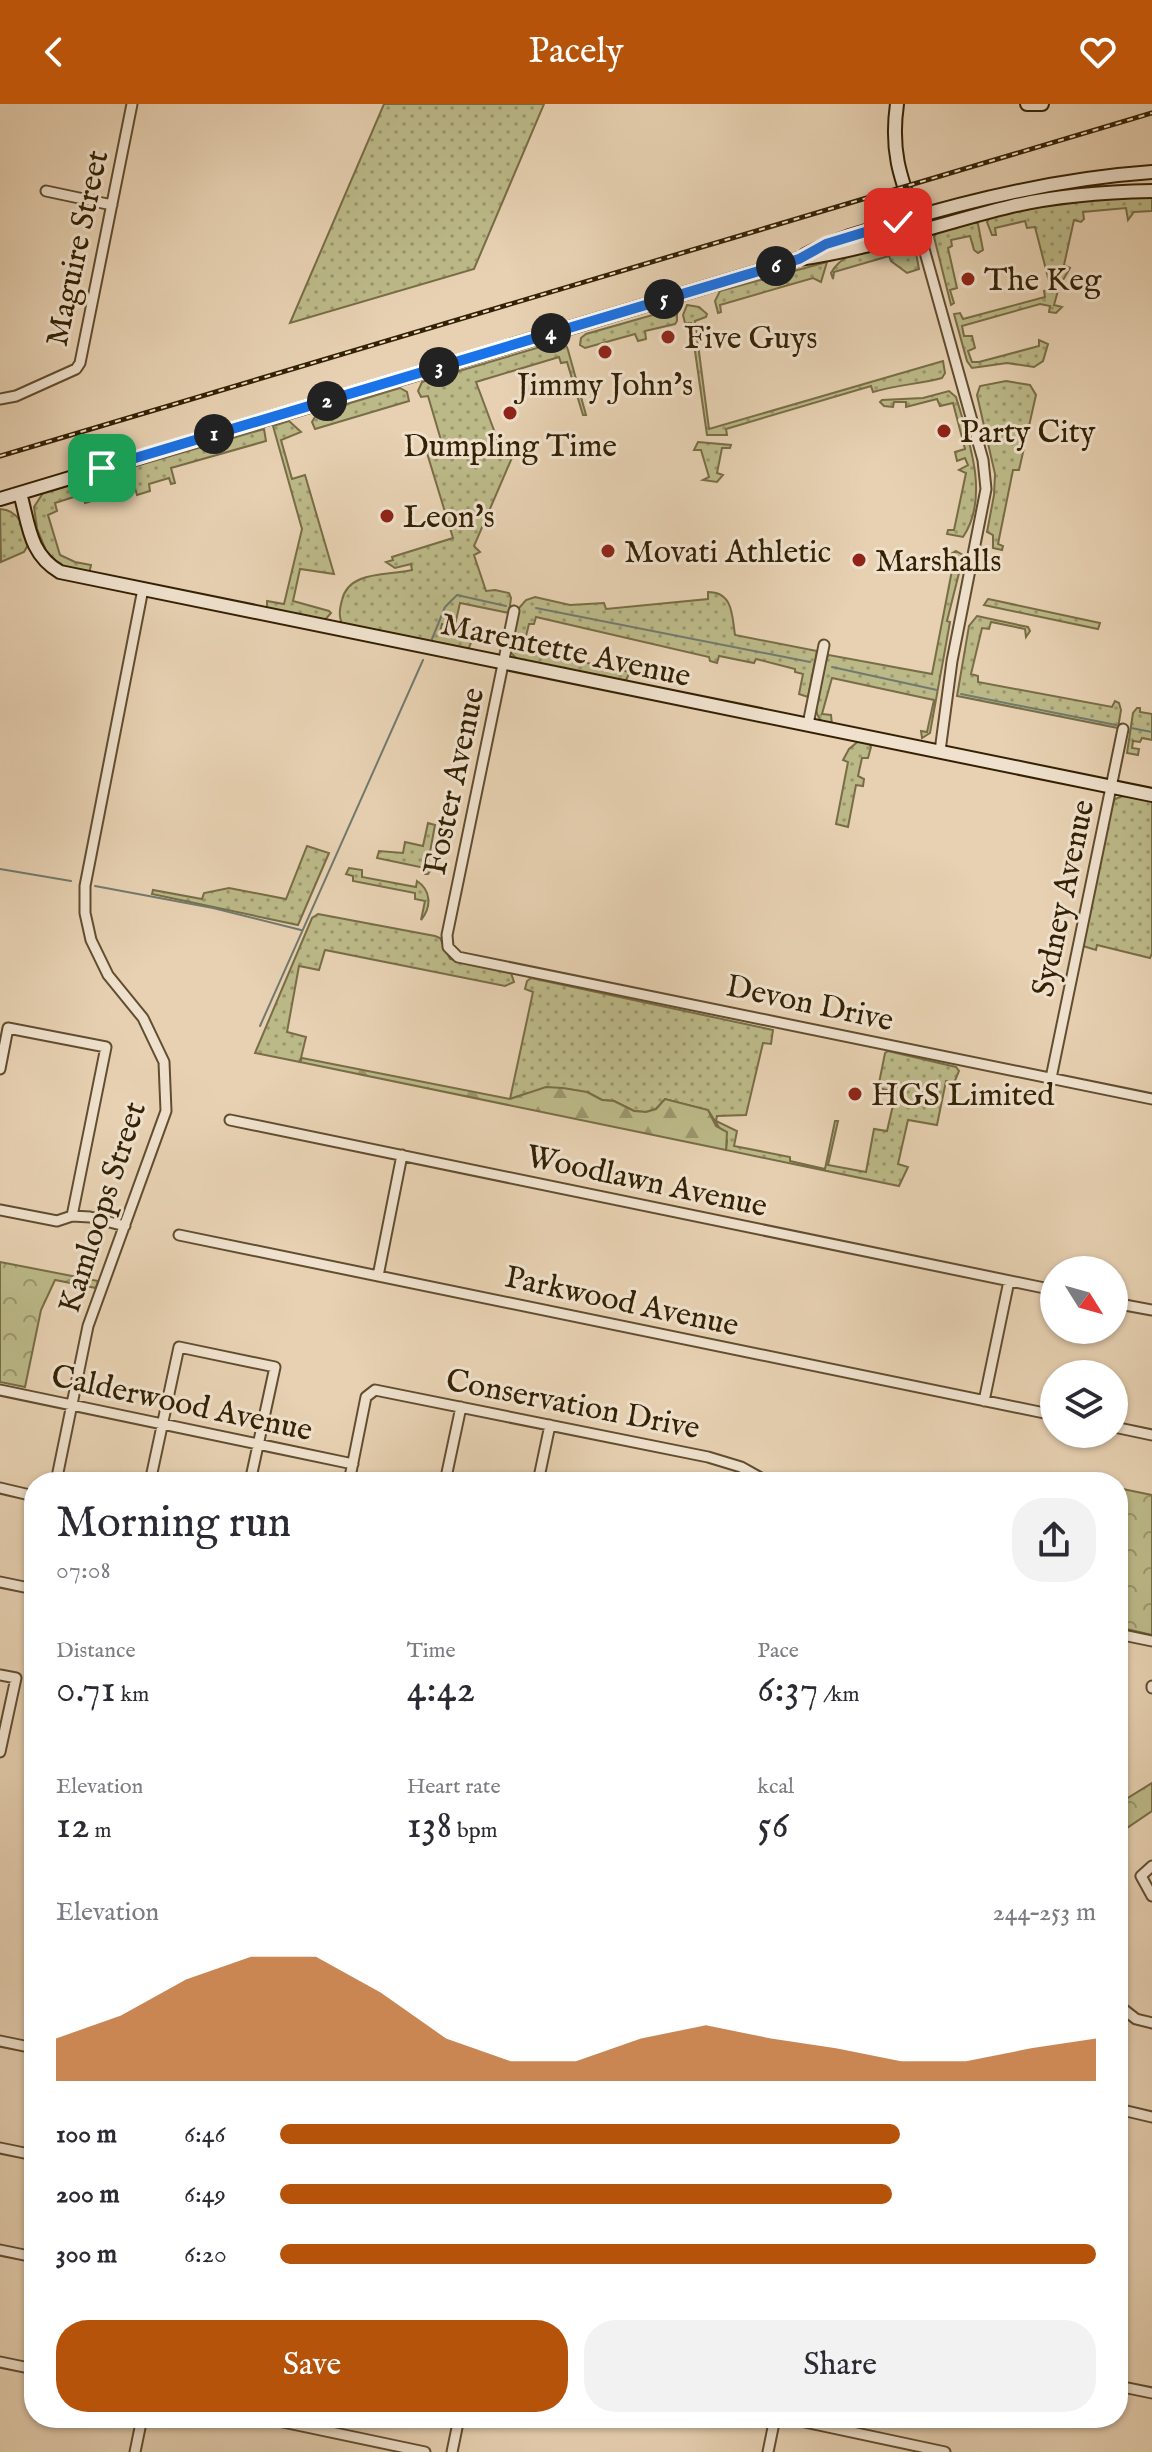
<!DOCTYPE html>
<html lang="en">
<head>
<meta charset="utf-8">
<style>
  body { margin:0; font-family:"IM FELL English",serif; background:#f2f2f3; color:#2b2b33; height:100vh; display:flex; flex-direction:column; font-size:30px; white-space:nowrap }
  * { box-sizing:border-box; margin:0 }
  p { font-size:26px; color:#7c7c81 }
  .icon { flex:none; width:44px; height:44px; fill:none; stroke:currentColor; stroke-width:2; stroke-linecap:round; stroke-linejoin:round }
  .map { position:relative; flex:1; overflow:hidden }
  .sheet { position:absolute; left:24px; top:1368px; width:1104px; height:956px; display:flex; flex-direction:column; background:#fff; border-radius:32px; box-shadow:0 2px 6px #0004 }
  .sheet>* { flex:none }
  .needle { width:52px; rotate:127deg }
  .fabs { position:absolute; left:1040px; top:1152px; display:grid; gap:16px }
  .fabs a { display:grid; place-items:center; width:88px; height:88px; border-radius:50%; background:#fff; box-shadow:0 2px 6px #0004; font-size:40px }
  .pin { position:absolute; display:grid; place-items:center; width:68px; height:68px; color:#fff; margin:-34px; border-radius:16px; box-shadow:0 4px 12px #0006 }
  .km { position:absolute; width:40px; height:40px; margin:-20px; border-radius:50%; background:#222; color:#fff; font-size:22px; line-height:40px; text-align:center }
  .round { display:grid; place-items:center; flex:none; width:84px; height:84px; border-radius:32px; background:#f2f2f3 }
  .overview { display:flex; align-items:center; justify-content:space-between; height:136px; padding:0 32px }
  h1 { font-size:44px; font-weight:600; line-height:60px }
  .metrics { display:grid; grid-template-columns:repeat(3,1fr); gap:12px; height:136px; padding:8px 32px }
  .metrics div { display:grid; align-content:center }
  .metrics b { font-size:40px; font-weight:600 }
  .metrics small { font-size:22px; font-weight:400 }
  .metrics p { font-size:22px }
  .chart { height:224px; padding:16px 32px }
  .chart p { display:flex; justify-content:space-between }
  .chart svg { width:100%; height:144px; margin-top:8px; fill:#b45309; opacity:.7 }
  .button { display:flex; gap:16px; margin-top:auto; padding:16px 32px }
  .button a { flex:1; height:92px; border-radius:32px; background:#b45309; color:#fff; font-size:32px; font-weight:600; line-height:92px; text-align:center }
  .button a+a { background:#f2f2f3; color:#2b2b33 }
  ul { padding:0 32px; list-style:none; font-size:26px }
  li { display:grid; grid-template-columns:128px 96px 1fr; align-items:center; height:60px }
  li i { height:20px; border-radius:10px; background:#b45309 }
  header { display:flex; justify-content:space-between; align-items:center; height:104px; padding:0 32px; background:#b45309; color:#fff; font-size:36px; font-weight:600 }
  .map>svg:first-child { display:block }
  .grass { fill:url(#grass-dots); stroke:#786d46; stroke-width:2 }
  .forest { fill:url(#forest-firs); stroke:#786d46; stroke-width:2 }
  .park { fill:url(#park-crowns); stroke:#786d46; stroke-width:2 }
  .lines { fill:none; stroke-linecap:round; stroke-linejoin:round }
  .stream { stroke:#717a6e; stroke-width:2 }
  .street-casing { stroke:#614d2f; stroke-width:13 }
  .secondary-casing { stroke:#342103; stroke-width:16 }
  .street { stroke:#efe1cd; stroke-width:9 }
  .secondary { stroke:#efe1cd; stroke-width:12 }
  .rail-casing { stroke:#342103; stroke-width:5 }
  .rail { stroke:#efe1cd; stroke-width:2; stroke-dasharray:6; stroke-linecap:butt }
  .route-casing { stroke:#fff; stroke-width:16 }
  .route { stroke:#1a73e8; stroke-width:10 }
  .poi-dot { fill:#8f2418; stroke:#efe1cd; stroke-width:3 }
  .labels { text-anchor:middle; stroke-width:6; stroke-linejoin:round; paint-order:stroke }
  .street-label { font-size:32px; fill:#342103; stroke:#efe1cd }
  .poi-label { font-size:32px; fill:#342103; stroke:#efe1cd; text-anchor:start }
</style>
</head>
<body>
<header><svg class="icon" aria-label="back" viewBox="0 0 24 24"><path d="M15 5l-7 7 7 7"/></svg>Pacely<svg class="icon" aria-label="heart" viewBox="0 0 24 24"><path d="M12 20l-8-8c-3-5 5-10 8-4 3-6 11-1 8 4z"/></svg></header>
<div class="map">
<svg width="1152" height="2348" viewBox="0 0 1152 2348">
  <defs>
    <pattern id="grass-dots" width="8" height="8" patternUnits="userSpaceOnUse" patternTransform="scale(2)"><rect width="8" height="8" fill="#bcb988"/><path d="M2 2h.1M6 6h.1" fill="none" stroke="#9a966d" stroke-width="1.8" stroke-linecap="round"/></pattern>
    <pattern id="forest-firs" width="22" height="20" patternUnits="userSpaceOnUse" patternTransform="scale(2)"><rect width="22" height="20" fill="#bcb988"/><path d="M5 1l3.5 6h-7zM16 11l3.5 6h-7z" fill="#9a966d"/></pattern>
    <pattern id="park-crowns" width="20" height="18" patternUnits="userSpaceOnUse" patternTransform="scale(2)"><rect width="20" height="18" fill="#bcb988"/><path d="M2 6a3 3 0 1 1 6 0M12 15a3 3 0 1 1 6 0" fill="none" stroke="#9a966d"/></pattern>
  </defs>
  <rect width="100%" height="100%" fill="#e7d1b2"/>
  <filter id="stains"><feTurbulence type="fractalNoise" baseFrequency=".0025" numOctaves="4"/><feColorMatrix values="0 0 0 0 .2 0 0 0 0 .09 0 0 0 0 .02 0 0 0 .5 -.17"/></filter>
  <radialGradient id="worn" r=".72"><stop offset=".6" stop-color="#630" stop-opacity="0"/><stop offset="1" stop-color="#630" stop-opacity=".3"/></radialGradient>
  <path class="grass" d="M 384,0 L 544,0 L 474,165 L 290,219 Z
    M 1152,92 L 1152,107 L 1134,108 L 1128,116 L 1126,104 L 1083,108 L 1084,115 L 1081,118 L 1074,116 L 1064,161 L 1070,164 L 1059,183 L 1054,201 L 1062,203 L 1056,209 L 1049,208 L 1050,202 L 1040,200 L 962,222 L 964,232 L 972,232 L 975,244 L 968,247 L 972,258 L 979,258 L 1039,242 L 1039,236 L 1048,240 L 1043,257 L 1034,263 L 1007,259 L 972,264 L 967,257 L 954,210 L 960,209 L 963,215 L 1045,193 L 1044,187 L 1051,185 L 1035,123 L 1027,124 L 1025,117 L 995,124 L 996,131 L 992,131 L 987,118 L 990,112 L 1061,97 Z
    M 973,117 L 978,120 L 983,146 L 978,149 L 974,146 L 970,132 L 951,136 L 952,142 L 948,144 L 957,184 L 950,186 L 954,199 L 951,201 L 934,133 L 937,128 Z
    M 899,137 L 910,140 L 916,149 L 919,165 L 907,169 L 891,157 L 889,152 L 834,168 L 833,175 L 831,169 C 843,146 876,144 899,137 Z
    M 827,158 L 821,178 L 813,174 L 720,201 L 721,208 L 718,209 L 715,197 L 720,187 Z
    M 687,201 L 699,203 L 707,210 L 706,213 L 695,217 L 709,325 L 943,257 L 945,269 L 942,274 C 919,280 896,281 873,288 L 871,282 L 726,325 L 727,331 L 707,331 L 691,219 L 685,219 L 683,211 Z
    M 677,204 L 677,217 L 675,220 L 645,227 L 646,235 L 638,237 L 635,230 L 585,244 L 580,241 L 581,234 L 586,230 Z
    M 557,238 L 566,241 L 568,246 L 586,311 L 583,311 L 567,258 L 561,259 L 559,253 L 476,278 L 498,337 L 500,337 L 502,343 L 517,339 L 516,343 L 521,347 L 520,351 L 514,349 L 474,442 L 480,448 L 474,451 L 486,487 L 495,486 L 509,489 L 511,494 L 509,509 L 460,499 L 455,521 L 442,520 L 440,528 L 472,536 L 468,546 L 342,521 C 339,511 339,507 342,496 C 349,466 388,472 412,466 L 411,460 L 395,464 L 386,458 L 393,456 L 392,453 L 453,434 L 427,349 L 443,343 L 428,292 L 421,293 L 418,287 L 422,278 Z
    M 1006,277 L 1030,281 L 1036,291 L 1019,366 L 1013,366 L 998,440 L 1003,442 L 1002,446 L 993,444 L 993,431 L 987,428 L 994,391 L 995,370 L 977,291 L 980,282 Z
    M 400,284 L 407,288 L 409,297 L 315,325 L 312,318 L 317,309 Z
    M 949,287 L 956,293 C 969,336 990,393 963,433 L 947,430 L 948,426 L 954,426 L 966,369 L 959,366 L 968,361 L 965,354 L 957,357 L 955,348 L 965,345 L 953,299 L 940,302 L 937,295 L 906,303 L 906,298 L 894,298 L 893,303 L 884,302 L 880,298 L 882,296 L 923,294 Z
    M 289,317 L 301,328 L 281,336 L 292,375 L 305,371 L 334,470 L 300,465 L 293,497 L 329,507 L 331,509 L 324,517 L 267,506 L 267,497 L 284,500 L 302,425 L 273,322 Z
    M 264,325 L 266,337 L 171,364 L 175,379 L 171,380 L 169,374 L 149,380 L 150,387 L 137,391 L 135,384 L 85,399 L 83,390 L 55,399 L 57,407 L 48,411 L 60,451 L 75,458 L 91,461 L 89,470 L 60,463 L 47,449 L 37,425 L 34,403 L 43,389 Z
    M 698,338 L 731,341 L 730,344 L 722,344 L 717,369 L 723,371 L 717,378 L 703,376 L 709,373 L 701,346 L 694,346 Z
    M 0,405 C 20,406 24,424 28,441 L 24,448 L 1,458 Z
    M 956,447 L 963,451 L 962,457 L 947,517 L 950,518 L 930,629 L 922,634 L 921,627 L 927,628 L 934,596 L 832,574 L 822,610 L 831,611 L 832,621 C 822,619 817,615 816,604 L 826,554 L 829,551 L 932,570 L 954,456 L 949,454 L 949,451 Z
    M 708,488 C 733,488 732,511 735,531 L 817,547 L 808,593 L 799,590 L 803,570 L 795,568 L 795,565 L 756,555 L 754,559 L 719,552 L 717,559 L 710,557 L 709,553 L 536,513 L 534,520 L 529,520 L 524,540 L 531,542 L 530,547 L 630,568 L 625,578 L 518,556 L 511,549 L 519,504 L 526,496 L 535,493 L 570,501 L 604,499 L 606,505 L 708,495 Z
    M 988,495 L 993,496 L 1100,519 L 1098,525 L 984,501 Z
    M 977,512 L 1028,523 L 1030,527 L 1026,533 L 1025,525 L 991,518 L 989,525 L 982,524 L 971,570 L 978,572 L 978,578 L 1112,603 L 1115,597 L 1119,599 L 1121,606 L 1118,624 L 957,592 L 969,522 Z
    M 1137,604 L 1140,604 L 1140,608 L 1152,610 L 1152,636 L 1142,634 L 1140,638 L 1133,637 L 1132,644 L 1139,645 L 1138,651 L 1127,649 L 1133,609 Z
    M 861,635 L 868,636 L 871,643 L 868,654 L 862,654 L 858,672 L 864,675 L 863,682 L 856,681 L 848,723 L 836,720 L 848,658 L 843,656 L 849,645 Z
    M 1128,690 L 1152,695 L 1152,849 L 1150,854 L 1097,841 L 1096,846 L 1083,842 L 1112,701 L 1115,695 Z
    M 428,719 L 435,721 L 428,759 L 434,761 L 428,770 L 425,770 L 425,764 L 377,754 L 379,747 L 403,749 L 405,738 L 423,742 Z
    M 307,742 L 329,749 L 298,821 L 152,790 L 153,786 L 202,795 L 204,789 L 229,784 L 286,795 Z
    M 349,764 L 362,766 L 362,773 L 416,783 L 417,777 C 431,786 432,803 421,816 L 425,797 L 415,795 L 415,789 L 353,777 L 353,772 L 346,770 Z
    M 318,810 L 435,832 L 440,834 L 450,855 L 511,869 L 514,878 L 505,882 L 325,846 L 319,866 L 299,862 L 287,928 L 306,933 L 300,958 L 255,949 L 312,814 Z
    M 531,874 L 773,926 L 771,940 L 763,939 L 746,1011 L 717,1012 L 716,1017 L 737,1027 L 734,1042 L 790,1053 L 790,1057 L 825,1065 L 835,1017 L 838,1017 L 828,1061 L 866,1068 L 874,1025 L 887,1027 L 896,988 L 878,984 L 885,949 L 888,947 L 956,963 L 959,967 L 954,979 L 946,977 L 937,1021 L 908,1016 L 898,1060 L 908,1063 L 899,1082 L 726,1046 L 727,1036 L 708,1006 L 665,995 L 656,1005 L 646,1008 L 634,1007 L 614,997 L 602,996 L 587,988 L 528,989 L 510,995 L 533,888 L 525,885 L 527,877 Z"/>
  <path class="forest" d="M 302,954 L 510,995 L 546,983 L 563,984 L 587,988 L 602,996 L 614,997 L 634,1007 L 646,1008 L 656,1005 L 665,995 L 708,1006 L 716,1022 L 727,1028 L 726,1046 L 300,958 Z"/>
  <path class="park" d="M 0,1158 L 98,1177 L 96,1184 L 55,1176 L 41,1206 L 25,1283 L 0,1278 Z
    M 1118,1384 L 1152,1391 L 1152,1531 L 1118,1523 Z
    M 1152,1679 L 1152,1707 L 1118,1730 L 1118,1700 Z"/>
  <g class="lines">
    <path class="stream" d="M 536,504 L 810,558
      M 432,535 L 445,503 L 457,491 L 506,502
      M 832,563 L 937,586
      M 961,590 L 1116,621
      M 1131,624 L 1152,628
      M 0,765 L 71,777
      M 95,782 L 213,804 L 301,826
      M 260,922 L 423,556"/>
    <defs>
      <path id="street" d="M 46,87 L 112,101
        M 919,127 L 983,356 L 986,385 L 952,557 L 940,647
        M 0,295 L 16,292 L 76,265 L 80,259 L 132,0
        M 514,507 L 447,831 L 448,843 L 458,853 L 1152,995
        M 808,620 L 824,541
        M 0,965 L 8,924 L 106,943 L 72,1112
        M 1051,974 L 1123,625
        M 230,1016 L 1054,1186
        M 0,1106 L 57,1117 L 72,1112 L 90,1113 L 125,1122
        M 179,1131 L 1054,1311
        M 378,1172 L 402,1051
        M 1114,1199 L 1152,1206
        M 0,1286 L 353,1360
        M 984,1297 L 1009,1177
        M 1114,1323 L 1152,1331
        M 56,1378 L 88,1222 L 166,1007 L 164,958 L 143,914 L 108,871 L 91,836 L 85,809 L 85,782 L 143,485
        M 150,1378 L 179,1243 L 275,1263 L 250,1378
        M 349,1378 L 366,1293 L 375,1286 L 708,1353 L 741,1363 L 768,1378
        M 445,1378 L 461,1303
        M 538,1378 L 550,1321
        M 0,1384 L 34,1392
        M 0,1478 L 34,1485
        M 1118,1530 L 1152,1537
        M 0,1571 L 16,1574 L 0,1648
        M 1152,1582 L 1152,1584
        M 1152,1762 L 1141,1772 L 1152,1792
        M 1118,1901 L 1136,1915 L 1152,1919
        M 0,1937 L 34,1944
        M 1118,2005 L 1152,2013
        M 0,2044 L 34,2051
        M 0,2146 L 34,2153
        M 0,2258 L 34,2265
        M 1118,2282 L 1152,2289
        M 264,2314 L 425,2348
        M 786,2314 L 945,2348
        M 135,2348 L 142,2314
        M 452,2348 L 459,2314
        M 768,2348 L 775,2314"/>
      <path id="secondary" d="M 897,0 C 890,49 901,75 917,120
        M 1027,0 L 1042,0
        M 805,151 C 834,135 866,127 898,118 C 981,93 1065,74 1152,68
        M 20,389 C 29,421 29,450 60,468 L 1152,691
        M 0,395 L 799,155 C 872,145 941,119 1012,102 C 1059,91 1105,88 1152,87"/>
    </defs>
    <use href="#street" class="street-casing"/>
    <use href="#secondary" class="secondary-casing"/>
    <use href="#street" class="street"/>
    <use href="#secondary" class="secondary"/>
    <defs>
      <path id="rail" d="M 0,352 L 1152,9"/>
    </defs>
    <use href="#rail" class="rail-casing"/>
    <use href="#rail" class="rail"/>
  </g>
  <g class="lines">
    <defs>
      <path id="route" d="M 102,364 L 799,155 L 826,140 L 898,118"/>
    </defs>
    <use href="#route" class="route-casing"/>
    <use href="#route" class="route"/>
  </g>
  <g class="poi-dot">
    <circle cx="968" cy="175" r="8"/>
    <circle cx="668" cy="233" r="8"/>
    <circle cx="605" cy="248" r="8"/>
    <circle cx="510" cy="309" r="8"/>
    <circle cx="944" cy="327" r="8"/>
    <circle cx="387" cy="412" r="8"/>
    <circle cx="608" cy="447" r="8"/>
    <circle cx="859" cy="456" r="8"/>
    <circle cx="855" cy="990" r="8"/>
  </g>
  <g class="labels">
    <g class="street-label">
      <text transform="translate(76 144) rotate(-78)" y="11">Maguire Street</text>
      <text transform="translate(566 545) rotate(12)" y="11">Marentette Avenue</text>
      <text transform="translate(453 677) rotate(-78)" y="11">Foster Avenue</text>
      <text transform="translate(1062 794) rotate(-78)" y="11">Sydney Avenue</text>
      <text transform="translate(810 898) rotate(12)" y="11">Devon Drive</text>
      <text transform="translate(647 1076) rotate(12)" y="11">Woodlawn Avenue</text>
      <text transform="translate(101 1103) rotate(-72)" y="11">Kamloops Street</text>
      <text transform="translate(622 1196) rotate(12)" y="11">Parkwood Avenue</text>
      <text transform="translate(182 1298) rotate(12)" y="11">Calderwood Avenue</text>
      <text transform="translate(573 1299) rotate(11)" y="11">Conservation Drive</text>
    </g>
    <g class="poi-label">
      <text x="984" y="186">The Keg</text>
      <text x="684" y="244">Five Guys</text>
      <text x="605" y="291" text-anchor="middle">Jimmy John's</text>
      <text x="960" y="338">Party City</text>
      <text x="510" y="352" text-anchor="middle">Dumpling Time</text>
      <text x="403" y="423">Leon's</text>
      <text x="624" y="458">Movati Athletic</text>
      <text x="875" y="467">Marshalls</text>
      <text x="871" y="1001">HGS Limited</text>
    </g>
  </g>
  <rect width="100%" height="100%" filter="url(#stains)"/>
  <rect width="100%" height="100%" fill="url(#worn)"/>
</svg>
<div class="fabs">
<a><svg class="needle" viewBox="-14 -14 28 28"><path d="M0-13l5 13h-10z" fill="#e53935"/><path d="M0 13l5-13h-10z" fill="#7c7c81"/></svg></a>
<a><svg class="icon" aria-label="layers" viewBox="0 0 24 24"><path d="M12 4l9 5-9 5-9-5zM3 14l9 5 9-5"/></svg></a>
</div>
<div class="pin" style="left:102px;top:364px;background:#1e9e55"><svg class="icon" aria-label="arrive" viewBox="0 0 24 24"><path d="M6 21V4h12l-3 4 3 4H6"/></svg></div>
<div class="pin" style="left:898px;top:118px;background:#d93025"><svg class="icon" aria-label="check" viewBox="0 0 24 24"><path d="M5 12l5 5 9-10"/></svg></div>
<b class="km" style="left:214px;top:330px">1</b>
<b class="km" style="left:327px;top:297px">2</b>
<b class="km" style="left:439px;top:263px">3</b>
<b class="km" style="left:551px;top:229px">4</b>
<b class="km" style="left:664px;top:195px">5</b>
<b class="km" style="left:776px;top:162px">6</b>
<section class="sheet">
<div class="overview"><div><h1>Morning run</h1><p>07:08</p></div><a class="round"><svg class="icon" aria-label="share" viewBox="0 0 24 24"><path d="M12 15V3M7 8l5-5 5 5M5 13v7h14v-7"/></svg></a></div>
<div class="metrics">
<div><p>Distance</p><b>0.71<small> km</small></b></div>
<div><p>Time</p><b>4:42</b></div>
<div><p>Pace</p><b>6:37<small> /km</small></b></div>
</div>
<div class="metrics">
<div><p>Elevation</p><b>12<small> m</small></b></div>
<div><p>Heart rate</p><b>138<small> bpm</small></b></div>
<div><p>kcal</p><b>56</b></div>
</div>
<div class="chart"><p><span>Elevation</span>244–253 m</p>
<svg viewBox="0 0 160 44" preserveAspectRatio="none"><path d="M0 44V31L10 24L20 13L30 6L40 6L50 17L60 31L70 38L80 38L90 31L100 27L110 31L120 34L130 38L140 38L150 34L160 31V44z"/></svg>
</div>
<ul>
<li><b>100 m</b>6:46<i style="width:76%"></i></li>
<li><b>200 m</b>6:49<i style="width:75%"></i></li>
<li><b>300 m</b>6:20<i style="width:100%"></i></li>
</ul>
<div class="button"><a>Save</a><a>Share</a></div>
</section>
</div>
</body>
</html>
